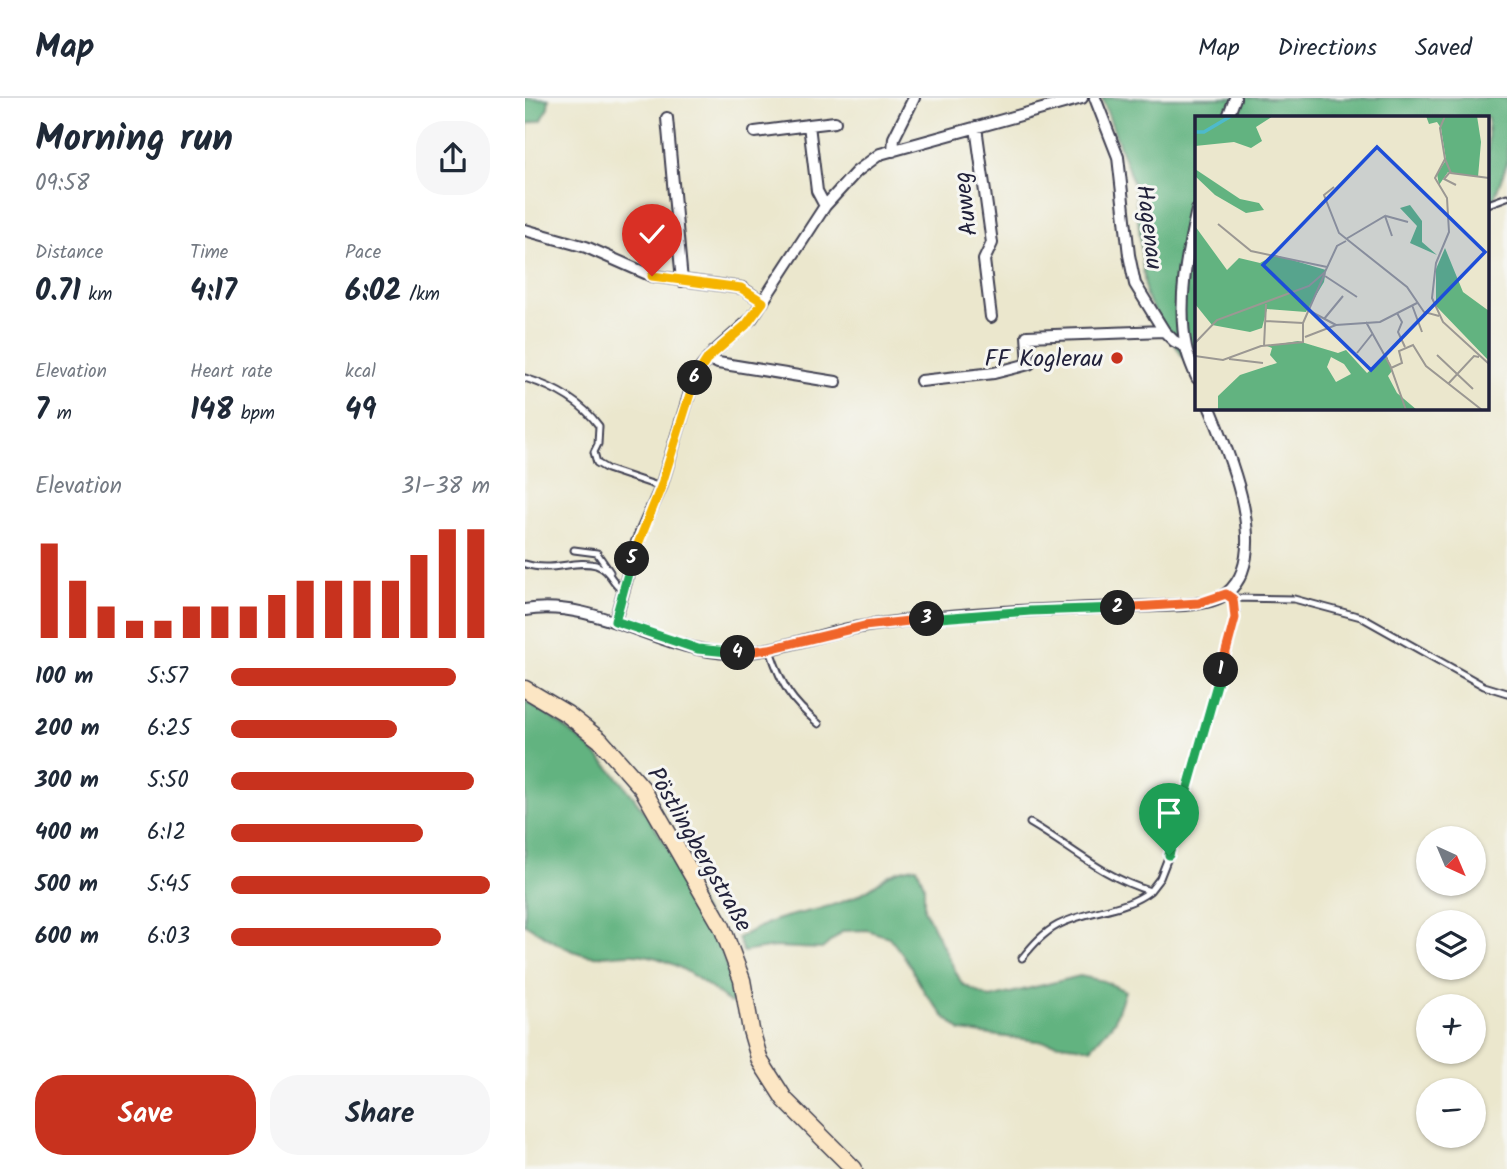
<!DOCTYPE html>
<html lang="en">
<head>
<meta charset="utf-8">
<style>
  body { margin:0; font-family:Kalam,sans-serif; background:#f6f6f7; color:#1f2937; height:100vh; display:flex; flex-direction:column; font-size:26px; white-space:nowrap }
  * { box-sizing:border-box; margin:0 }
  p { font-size:23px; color:#747a83 }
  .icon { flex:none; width:38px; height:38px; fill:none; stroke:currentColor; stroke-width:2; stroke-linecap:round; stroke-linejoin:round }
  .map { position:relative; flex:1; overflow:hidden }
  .panel { display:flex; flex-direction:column; background:#fff; width:525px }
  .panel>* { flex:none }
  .needle { width:46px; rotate:136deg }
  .buttons { position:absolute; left:891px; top:728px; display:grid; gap:14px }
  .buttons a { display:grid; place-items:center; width:70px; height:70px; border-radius:50%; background:#fff; box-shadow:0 2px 5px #0004; font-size:35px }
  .pin { position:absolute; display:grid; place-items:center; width:60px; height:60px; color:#fff; margin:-72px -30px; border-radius:50% 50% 50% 0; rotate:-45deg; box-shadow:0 0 7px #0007 }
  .pin .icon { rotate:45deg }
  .km { position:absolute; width:35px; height:35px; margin:-18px; border-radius:50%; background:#222; color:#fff; font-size:19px; line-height:35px; text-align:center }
  .round { display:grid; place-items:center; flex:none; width:74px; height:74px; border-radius:28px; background:#f6f6f7 }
  .headline { display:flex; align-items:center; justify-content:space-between; height:119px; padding:0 35px }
  h1 { font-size:38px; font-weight:700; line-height:52px }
  .figures { display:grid; grid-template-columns:repeat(3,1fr); gap:10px; height:119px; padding:7px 35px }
  .figures div { display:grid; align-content:center }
  .figures b { font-size:30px; font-weight:700 }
  .figures small { font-size:19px; font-weight:400 }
  .figures p { font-size:19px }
  .chart { height:196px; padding:14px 35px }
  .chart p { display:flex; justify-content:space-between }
  .chart svg { width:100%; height:126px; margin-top:7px; stroke:#c8321e; stroke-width:6 }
  .cta { display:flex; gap:14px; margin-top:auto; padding:14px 35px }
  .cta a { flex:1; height:80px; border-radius:28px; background:#c8321e; color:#fff; font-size:28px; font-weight:700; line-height:80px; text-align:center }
  .cta a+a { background:#f6f6f7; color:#1f2937 }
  ul { padding:0 35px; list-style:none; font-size:23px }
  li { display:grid; grid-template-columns:112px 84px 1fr; align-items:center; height:52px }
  li i { height:18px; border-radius:9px; background:#c8321e }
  header { display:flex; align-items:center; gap:42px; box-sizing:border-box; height:98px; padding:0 35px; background:#fff; border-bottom:2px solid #e0e1e3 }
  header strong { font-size:33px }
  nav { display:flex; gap:38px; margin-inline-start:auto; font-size:24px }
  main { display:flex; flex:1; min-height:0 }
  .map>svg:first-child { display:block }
  .forest { fill:#62b380; stroke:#426a5e; stroke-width:2 }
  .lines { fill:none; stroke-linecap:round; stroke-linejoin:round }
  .service-casing { stroke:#404051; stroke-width:9 }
  .minor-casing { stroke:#404051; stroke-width:14 }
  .secondary-casing { stroke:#404051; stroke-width:19 }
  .service { stroke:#fff; stroke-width:5 }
  .minor { stroke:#fff; stroke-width:10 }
  .secondary { stroke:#fce6c4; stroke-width:16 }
  .split-1-casing { stroke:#fff; stroke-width:14 }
  .split-2-casing { stroke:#fff; stroke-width:14 }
  .split-3-casing { stroke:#fff; stroke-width:14 }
  .split-4-casing { stroke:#fff; stroke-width:14 }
  .split-5-casing { stroke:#fff; stroke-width:14 }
  .split-6-casing { stroke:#fff; stroke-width:14 }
  .split-7-casing { stroke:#fff; stroke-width:14 }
  .split-1 { stroke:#22a559; stroke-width:9 }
  .split-2 { stroke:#f0652b; stroke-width:9 }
  .split-3 { stroke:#22a559; stroke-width:9 }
  .split-4 { stroke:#f0652b; stroke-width:9 }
  .split-5 { stroke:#22a559; stroke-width:9 }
  .split-6 { stroke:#f5b400; stroke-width:9 }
  .split-7 { stroke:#f5b400; stroke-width:9 }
  .poi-dot { fill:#c8321e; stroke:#f6f6f2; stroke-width:2.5 }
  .labels { text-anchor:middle; stroke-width:6; stroke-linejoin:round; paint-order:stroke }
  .street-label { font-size:24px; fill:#22223b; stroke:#f6f6f2 }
  .poi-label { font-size:24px; fill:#22223b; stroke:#f6f6f2; text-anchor:end }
  .inset-river { fill:none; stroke:#4ebacb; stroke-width:3.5 }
  .inset-road { fill:none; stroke:#9b9893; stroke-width:2 }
  .view { fill:#1d4ed8; fill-opacity:0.15; stroke:#1d4ed8; stroke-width:3.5 }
  .inset-edge { fill:none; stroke:#22223b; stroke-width:3.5 }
</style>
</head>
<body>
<header>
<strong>Map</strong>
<nav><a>Map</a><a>Directions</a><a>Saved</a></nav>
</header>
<main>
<section class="panel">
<div class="headline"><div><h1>Morning run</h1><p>09:58</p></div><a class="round"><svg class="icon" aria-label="share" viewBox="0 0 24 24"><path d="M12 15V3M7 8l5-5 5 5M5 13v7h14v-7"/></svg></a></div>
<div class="figures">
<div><p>Distance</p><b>0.71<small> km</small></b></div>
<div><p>Time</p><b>4:17</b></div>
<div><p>Pace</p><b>6:02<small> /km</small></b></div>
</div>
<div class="figures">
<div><p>Elevation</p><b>7<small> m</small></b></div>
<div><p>Heart rate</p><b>148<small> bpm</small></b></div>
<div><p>kcal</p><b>49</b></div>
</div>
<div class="chart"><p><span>Elevation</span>31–38 m</p>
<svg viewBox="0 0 160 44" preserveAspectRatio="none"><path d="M5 44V11M15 44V24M25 44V33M35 44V38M45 44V38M55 44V33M65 44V33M75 44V33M85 44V29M95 44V24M105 44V24M115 44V24M125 44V24M135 44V15M145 44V6M155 44V6"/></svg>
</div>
<ul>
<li><b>100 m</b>5:57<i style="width:87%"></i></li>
<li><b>200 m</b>6:25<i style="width:64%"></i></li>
<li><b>300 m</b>5:50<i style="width:94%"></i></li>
<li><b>400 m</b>6:12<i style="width:74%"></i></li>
<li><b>500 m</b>5:45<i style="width:100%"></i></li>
<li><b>600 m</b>6:03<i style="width:81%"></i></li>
</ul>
<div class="cta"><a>Save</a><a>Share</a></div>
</section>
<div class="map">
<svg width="982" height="1071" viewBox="0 0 982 1071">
  <rect width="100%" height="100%" fill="#f6f6f2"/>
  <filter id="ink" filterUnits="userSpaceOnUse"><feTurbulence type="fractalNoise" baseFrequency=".0143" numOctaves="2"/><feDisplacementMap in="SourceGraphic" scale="14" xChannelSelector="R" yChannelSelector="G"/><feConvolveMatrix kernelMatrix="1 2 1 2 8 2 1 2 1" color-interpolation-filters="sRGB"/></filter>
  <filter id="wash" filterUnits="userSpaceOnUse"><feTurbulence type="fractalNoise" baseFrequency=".00686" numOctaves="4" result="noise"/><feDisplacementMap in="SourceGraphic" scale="28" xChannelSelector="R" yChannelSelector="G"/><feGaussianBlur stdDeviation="1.57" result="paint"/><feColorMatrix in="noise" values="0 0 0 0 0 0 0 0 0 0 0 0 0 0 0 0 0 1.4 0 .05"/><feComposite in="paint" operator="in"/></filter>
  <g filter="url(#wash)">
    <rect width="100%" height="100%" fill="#ebe7cd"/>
    <path class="forest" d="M 0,0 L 24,1 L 23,9 L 17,22 L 2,26 L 0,72 Z
      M 577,0 L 982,0 L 982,65 L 968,104 L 963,106 L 963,19 L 672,19 L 672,260 L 662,266 L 621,199 L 610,90 Z
      M 0,604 C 71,642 116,702 155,770 C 181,814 200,852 211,903 L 205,905 C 178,883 142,855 105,856 C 89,856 73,861 57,856 C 37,850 18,837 0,826 Z
      M 392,769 L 399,787 L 399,811 L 437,886 L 465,900 L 555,878 L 579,883 L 600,893 L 589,924 L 566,950 L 436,933 L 419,918 L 400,895 L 381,861 L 364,839 L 342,832 L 318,833 L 297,851 L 249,849 L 218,854 L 213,840 C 227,833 242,824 257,820 C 283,813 310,809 335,796 C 359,784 361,772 392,769 Z"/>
  </g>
  <g filter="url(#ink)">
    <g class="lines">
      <defs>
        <path id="service" d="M 963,106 L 982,99
          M 0,280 C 29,289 56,303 74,328 L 73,346 L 69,354 L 72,365 L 82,371 L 136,389
          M 49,452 L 72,455 L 85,474
          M 0,466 C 27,475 50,461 71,467 C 87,473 86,485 98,492
          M 706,500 L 769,501 L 836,519 L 959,588 L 982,595
          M 245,552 C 257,588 265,602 294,626
          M 505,725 C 545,748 579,780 625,793 L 635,780 L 644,757 L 708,531 L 711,513 L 708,501
          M 497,860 C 508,847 518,835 533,827 C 563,811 598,814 625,793"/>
        <path id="minor" d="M 570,0 L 593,59 L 604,157 L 610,186 L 639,233 L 649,243 L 661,249
          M 703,19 L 710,0
          M 142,20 L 157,183
          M 284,27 L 310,24
          M 451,29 L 467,145 L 459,162 L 466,219
          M 230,34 L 284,27 L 292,93 L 300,108
          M 368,53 L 369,40 L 389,0
          M 672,112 C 662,155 652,205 661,249 C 663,260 668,270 672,280
          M 0,132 L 61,149 L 127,178 L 217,190 L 238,204
          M 183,260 L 193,265 L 311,284
          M 396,283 L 469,275 L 504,266 L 502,238 L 639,233
          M 0,512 C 72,500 136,554 206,555 C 244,555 280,541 315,533 C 331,529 347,527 363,525 C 461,511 561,511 660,507 C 673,506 691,504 702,495 C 748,457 703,353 685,310
          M 90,523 L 112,444 L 136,389 L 166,291 L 175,271 L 189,254 L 227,220 L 300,108 L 331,74 L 355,56 L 557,0"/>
        <path id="secondary" d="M 0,591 L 42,616 L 75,642 L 117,690 L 197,829 L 217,882 L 226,932 L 235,963 L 260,1002 L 329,1071"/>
      </defs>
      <use href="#service" class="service-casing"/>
      <use href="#minor" class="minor-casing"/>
      <use href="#secondary" class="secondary-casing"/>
      <use href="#service" class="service"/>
      <use href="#minor" class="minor"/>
      <use href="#secondary" class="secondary"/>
    </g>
  </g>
  <g class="lines" filter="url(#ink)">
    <defs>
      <path id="split-1" d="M 644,757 L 696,572"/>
      <path id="split-2" d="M 593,510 L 674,505 L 701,496 L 708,501 L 710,520 L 696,572"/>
      <path id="split-3" d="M 402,521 L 505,513 L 593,510"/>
      <path id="split-4" d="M 213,555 L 244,551 L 339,528 L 402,521"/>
      <path id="split-5" d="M 107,461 L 90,523 L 173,551 L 213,555"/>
      <path id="split-6" d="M 107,461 L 136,389 L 170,280"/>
      <path id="split-7" d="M 127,178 L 216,190 L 238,204 L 221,227 L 183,260 L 170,280"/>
    </defs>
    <use href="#split-1" class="split-1-casing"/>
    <use href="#split-2" class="split-2-casing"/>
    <use href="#split-3" class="split-3-casing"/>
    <use href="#split-4" class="split-4-casing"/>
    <use href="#split-5" class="split-5-casing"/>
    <use href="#split-6" class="split-6-casing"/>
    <use href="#split-7" class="split-7-casing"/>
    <use href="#split-1" class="split-1"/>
    <use href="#split-2" class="split-2"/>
    <use href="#split-3" class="split-3"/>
    <use href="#split-4" class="split-4"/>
    <use href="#split-5" class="split-5"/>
    <use href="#split-6" class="split-6"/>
    <use href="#split-7" class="split-7"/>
  </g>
  <circle class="poi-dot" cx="592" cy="260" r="7"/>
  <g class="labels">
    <g class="street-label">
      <text transform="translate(440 106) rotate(-97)" y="8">Auweg</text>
      <text transform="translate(625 129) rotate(83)" y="8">Hagenau</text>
      <text transform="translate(175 751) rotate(60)" y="8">Pöstlingbergstraße</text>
    </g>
    <g class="poi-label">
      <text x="578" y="268">FF Koglerau</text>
    </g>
  </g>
  <g transform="translate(670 18)">
    <rect width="294" height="294" fill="#ebe7cd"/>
    <path d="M 0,0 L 78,0 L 61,11 L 67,25 L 56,32 L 39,26 L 0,30 ZM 282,0 L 286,26 L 283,61 L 253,56 L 244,69 L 242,58 L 251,44 L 246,12 L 242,6 L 234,8 L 231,0 ZM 0,53 L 45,83 L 64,87 L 69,94 L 51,97 L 20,79 L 0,60 ZM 215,89 L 227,105 L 227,126 L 242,139 L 215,127 L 222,110 L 205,92 ZM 0,110 L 32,154 L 44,142 L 65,147 L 80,139 L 131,154 L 129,166 L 111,196 L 72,193 L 67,212 L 55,216 L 17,209 L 0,188 ZM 250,132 L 268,176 L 294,195 L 294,245 L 241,190 L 241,153 ZM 103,225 L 143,237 L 151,234 L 172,257 L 192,240 L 197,255 L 193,260 L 202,277 L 222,294 L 23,294 L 23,280 L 45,259 L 82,247 L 75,239 L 77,232 L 72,230 ZM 136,241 L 149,248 L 156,258 L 141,266 L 132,251 Z" fill="#62b380" fill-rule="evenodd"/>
    <path class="inset-river" d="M 0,16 L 9,16 L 36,0"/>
    <path class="inset-road" d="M 250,0 L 245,12 L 250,43 L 240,62 L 252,82 L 254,116 L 241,147 L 237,182 L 248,206 L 294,248M 250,43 L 256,57 L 294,62M 255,56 L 249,63 L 261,69M 139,71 L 129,79 L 144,117 L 212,171 L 229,196 L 244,200M 191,100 L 213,106M 23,108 L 56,135 L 132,151M 151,123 L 190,100 L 197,120M 130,160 L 162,181M 217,189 L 227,216M 113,194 L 141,209M 202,197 L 207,206 L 203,216 L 210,231M 129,203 L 148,180M 71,205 L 108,207M 171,206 L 195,249 L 211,294M 110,221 L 141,209 L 185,206 L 222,187M 0,227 L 22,204 L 114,170 L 130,156 L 142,130 L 151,125M 69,230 L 71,188M 162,237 L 178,217M 242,239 L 278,273M 0,240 L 28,244 L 66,230 L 108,226 L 108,207 L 130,157M 34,243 L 68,247M 196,252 L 207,247 L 204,235 L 218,229 L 231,250 L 287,294M 253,268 L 279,240 L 284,241"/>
    <path class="view" d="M 182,31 L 290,136 L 176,254 L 68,149 Z"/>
    <rect width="294" height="294" class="inset-edge"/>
  </g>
</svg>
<div class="buttons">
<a><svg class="needle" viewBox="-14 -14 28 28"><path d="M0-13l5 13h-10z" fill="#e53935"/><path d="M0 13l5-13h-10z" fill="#747a83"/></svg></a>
<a><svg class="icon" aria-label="layers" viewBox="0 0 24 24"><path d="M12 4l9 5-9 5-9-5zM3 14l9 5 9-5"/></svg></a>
<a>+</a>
<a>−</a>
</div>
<div class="pin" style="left:644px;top:757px;background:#1e9e55"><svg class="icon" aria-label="arrive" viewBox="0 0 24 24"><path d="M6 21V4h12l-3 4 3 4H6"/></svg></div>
<div class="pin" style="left:127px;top:178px;background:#d93025"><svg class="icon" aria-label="check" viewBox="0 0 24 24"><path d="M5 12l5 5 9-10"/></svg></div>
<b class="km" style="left:696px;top:572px">1</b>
<b class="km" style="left:593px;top:510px">2</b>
<b class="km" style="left:402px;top:521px">3</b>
<b class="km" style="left:213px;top:555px">4</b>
<b class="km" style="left:107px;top:461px">5</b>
<b class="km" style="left:170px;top:280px">6</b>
</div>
</main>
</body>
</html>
